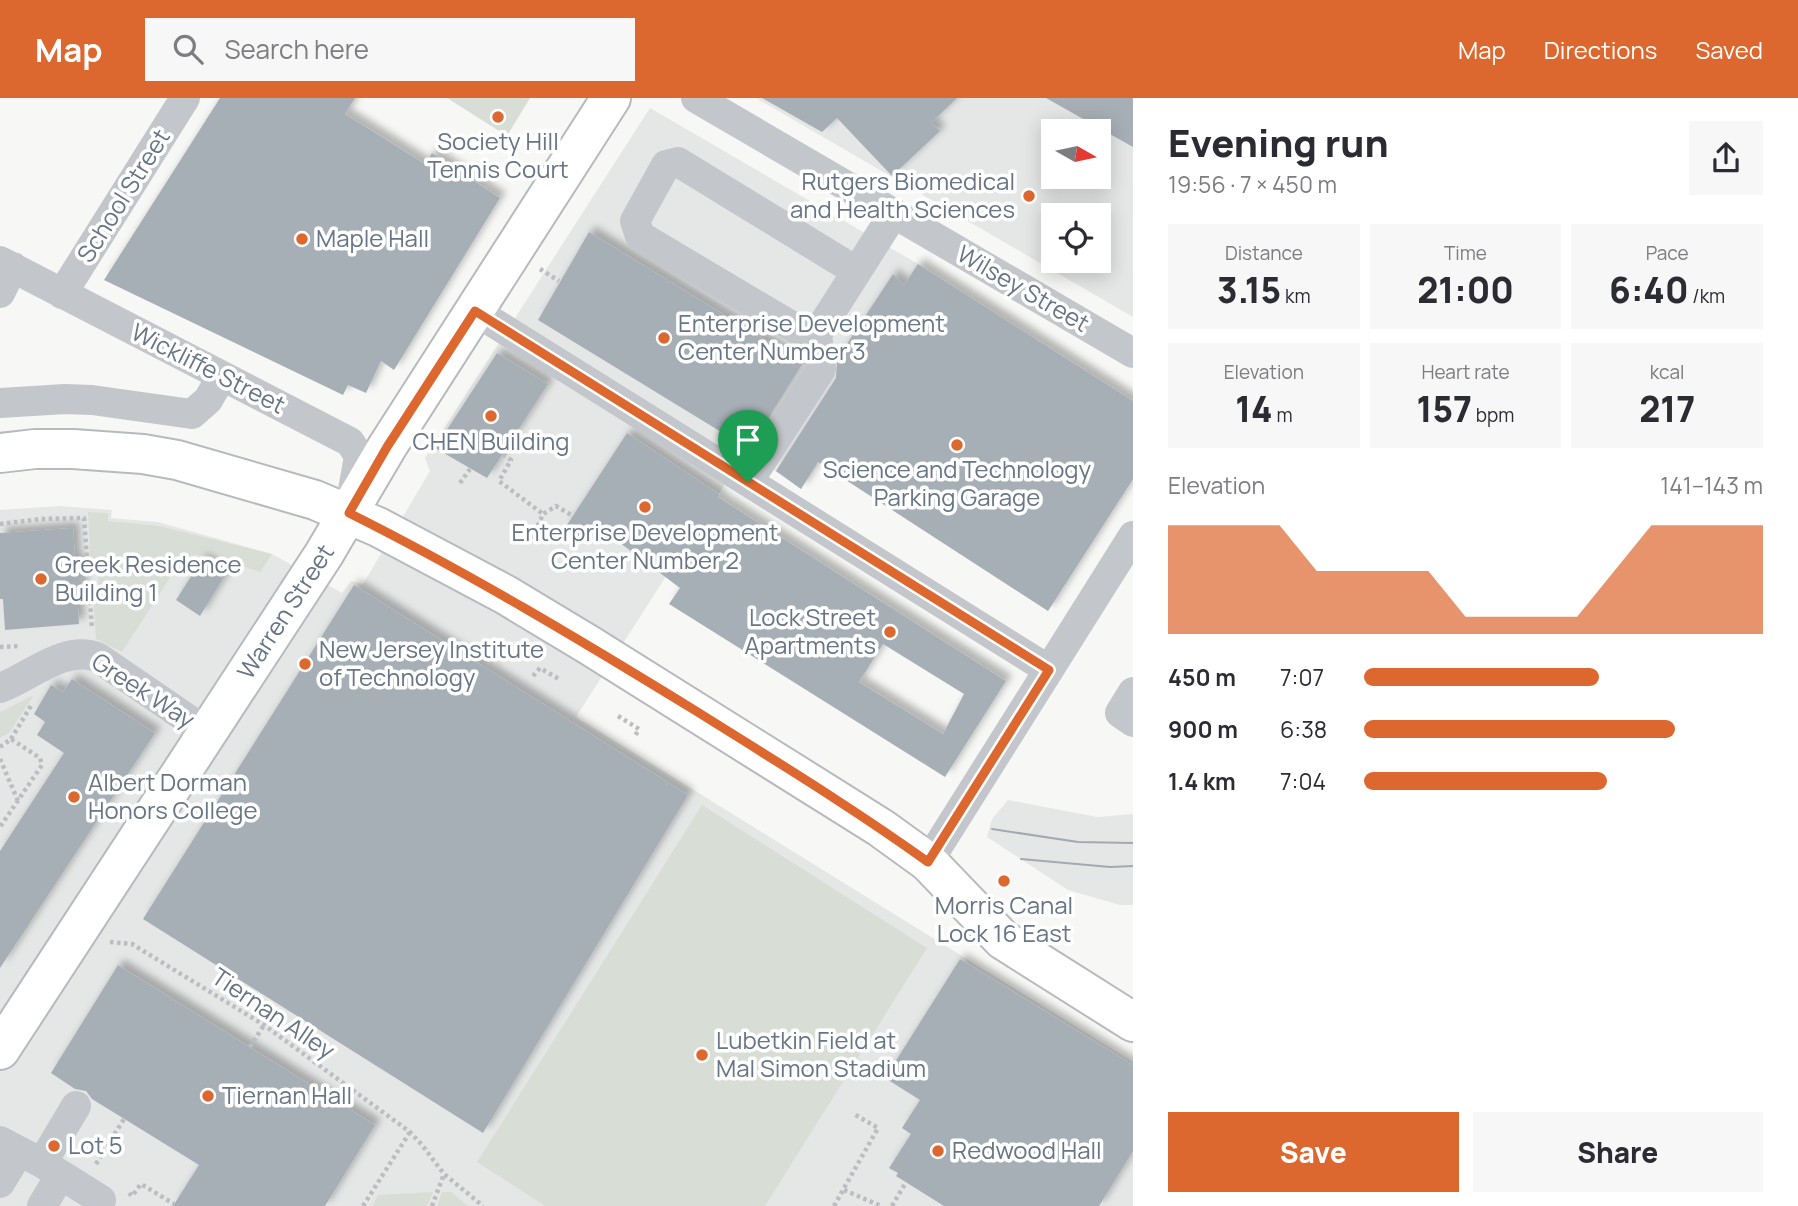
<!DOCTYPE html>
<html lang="en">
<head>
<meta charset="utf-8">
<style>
  body { margin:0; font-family:Manrope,sans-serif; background:#f7f7f7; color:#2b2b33; height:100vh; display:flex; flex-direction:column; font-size:26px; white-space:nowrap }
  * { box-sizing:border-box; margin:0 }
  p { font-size:23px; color:#7c7c81 }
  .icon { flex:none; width:38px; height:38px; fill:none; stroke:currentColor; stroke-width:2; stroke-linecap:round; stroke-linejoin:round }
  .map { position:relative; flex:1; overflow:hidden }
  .drawer { display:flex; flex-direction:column; background:#fff; width:665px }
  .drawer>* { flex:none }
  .needle { width:46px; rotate:99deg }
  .controls { position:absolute; left:1041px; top:21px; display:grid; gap:14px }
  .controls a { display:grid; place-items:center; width:70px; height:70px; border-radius:0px; background:#fff; box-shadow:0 4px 18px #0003; font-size:35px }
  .pin { position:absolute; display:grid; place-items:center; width:60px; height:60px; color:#fff; margin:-72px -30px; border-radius:50% 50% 50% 0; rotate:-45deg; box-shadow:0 0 7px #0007 }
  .pin .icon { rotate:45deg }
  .round { display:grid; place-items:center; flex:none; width:74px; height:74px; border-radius:0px; background:#f7f7f7 }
  .summary { display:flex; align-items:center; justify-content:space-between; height:119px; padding:0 35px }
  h1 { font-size:38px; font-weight:800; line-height:52px }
  .figures { display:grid; grid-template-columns:repeat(3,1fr); gap:10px; height:119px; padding:7px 35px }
  .figures div { display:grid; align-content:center; border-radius:0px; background:#f7f7f7; text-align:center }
  .figures b { font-size:35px; font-weight:800 }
  .figures small { font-size:19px; font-weight:400 }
  .figures p { font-size:19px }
  .chart { height:196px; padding:14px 35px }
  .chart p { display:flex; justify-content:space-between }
  .chart svg { width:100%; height:126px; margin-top:7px; fill:#dd682f; opacity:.7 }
  .button { display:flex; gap:14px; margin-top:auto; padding:14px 35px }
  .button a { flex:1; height:80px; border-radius:0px; background:#dd682f; color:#fff; font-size:28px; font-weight:800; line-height:80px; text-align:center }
  .button a+a { background:#f7f7f7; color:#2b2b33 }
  ul { padding:0 35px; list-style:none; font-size:23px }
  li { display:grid; grid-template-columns:112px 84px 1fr; align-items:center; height:52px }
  li i { height:18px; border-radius:9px; background:#dd682f }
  header { display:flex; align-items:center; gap:42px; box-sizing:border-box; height:98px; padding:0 35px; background:#dd682f; color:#fff }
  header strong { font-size:33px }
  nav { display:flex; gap:38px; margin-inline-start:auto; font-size:24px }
  .search { width:490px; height:63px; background:#f7f7f7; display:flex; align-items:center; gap:18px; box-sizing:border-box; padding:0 24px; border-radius:0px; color:#7c7c81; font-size:26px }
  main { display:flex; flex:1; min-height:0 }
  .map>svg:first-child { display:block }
  .built { fill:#e5e6e6; fill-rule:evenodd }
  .green { fill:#d8ded6 }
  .building { fill:#a7afb6; fill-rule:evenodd; filter:url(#shadow) }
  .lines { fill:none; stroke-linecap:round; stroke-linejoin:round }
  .major-casing { stroke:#b6babe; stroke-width:42 }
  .path { stroke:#bbbdc0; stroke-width:4.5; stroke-dasharray:3.5 3.5; stroke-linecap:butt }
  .minor { stroke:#c3c6ca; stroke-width:30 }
  .major { stroke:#fff; stroke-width:38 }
  .tram { stroke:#a4a9af; stroke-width:2 }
  .route-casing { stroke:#fff; stroke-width:14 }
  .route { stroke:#dd682f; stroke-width:9 }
  .poi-dot { fill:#dd682f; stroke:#fff; stroke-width:2.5 }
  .labels { text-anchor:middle; stroke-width:7; stroke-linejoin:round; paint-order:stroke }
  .poi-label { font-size:24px; fill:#677585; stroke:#fff; text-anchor:start }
  .street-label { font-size:24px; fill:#677585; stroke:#fff }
</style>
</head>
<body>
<header>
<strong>Map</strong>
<div class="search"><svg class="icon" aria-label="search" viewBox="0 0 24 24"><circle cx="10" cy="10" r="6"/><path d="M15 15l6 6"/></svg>Search here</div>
<nav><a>Map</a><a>Directions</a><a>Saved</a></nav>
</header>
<main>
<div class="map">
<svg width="1133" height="1108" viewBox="0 0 1133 1108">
  <defs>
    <filter id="shadow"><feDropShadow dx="6" dy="-6" stdDeviation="3.5" flood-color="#0004"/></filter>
  </defs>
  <rect width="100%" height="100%" fill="#f7f7f5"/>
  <path class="built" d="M 756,0 L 1133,0 L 1133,219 ZM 1054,33 L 1099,33 L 1099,79 L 1054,79 ZM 1054,117 L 1099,117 L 1099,163 L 1054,163 Z
    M 650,10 L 918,166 L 1133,303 L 1133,381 L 1048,513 L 819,364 L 801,391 L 746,353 L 576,619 L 1133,964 L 1133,1108 L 0,1108 L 0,412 L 59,408 L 112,412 L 111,420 L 158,424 L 272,456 L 342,495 L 351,483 L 363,486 L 430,373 L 425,360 Z
    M 1008,702 L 1097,719 L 1133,716 L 1133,807 L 1120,807 L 1068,792 L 987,739 L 992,721 Z"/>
  <path class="green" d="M 447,0 L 530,0 L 507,38 Z
    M 88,414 L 108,415 L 108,423 L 159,428 L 272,456 L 260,474 C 239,468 202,449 182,461 L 122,554 L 96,541 L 93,496 L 98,487 L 99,475 L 90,456 Z
    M 34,597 L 9,635 L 0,640 L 0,614 Z
    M 702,707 L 927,850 L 765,1108 L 545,1108 L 477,1064 Z
    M 433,1094 L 427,1108 L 372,1108 L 378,1097 Z
    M 442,1094 L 451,1094 L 468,1108 L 437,1108 Z"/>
  <path class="building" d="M 220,0 L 355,0 L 345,16 L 425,66 L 432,55 L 500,100 L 394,272 L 381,263 L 366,295 L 348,287 L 343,297 L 104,182 Z
    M 762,0 L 957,0 L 931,25 L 940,33 L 892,78 L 837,20 L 822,34 Z
    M 1046,0 L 1133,0 L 1133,49 Z
    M 589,134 L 803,265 L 749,351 L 538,222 Z
    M 918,166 L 1133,303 L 1133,381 L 1048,513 L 818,364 L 801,391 L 776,373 L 836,280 L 837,261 L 893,176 L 904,187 Z
    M 497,255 L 548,286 L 487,380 L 435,350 Z
    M 627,335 L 720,397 L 718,399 L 1006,583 L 945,679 L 669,506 L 680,490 L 599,429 L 589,445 L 565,430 ZM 883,546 L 964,596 L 943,636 L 859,584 Z
    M 73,430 L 75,462 L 80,462 L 82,495 L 77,495 L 79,526 L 5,532 L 3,501 L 0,501 L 0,435 Z
    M 202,461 L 226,476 L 200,518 L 176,502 Z
    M 354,487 L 688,697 L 483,1035 L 143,821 Z
    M 72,581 L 155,635 L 0,870 L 0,753 L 64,655 L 37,637 L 45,624 L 34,616 L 51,587 L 63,594 Z
    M 960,861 L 1133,967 L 1133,1053 L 1099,1108 L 944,1108 L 896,1078 L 898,1075 L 889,1070 L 911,1036 L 902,1030 L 920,1002 L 885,980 Z
    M 118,867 L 375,1027 L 325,1108 L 173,1108 L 199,1067 L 92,1001 L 86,993 L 75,991 L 51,975 Z"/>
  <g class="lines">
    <defs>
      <path id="major" d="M 0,355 L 35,351 L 73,351 L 143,356 L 177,362 L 315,402 L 378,429 L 506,497 L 589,547 L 881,730 L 928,764 L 1003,842 L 1133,924
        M 0,952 L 324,456 L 387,349 L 611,0"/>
    </defs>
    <use href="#major" class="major-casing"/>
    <path class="path" d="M 540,171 L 559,183
      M 503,356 L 511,362 L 499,383 L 543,416
      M 460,385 L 470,371
      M 0,426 L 41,421 L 84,420 L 92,531
      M 532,441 L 543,416 L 556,408 L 573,418
      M 0,549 L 20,548
      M 533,578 L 540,570 L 559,581
      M 618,618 L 639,631 L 635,638
      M 11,641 L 32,606
      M 0,649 L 11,641 L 40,660 L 42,667 L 0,729
      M 0,661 L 18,703
      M 110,844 L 132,846 L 264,927 L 410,1034 L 422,1047 L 444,1076 L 483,1108
      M 250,949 L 264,927
      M 96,1066 L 124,1021
      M 844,1092 L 881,1108
      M 129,1095 L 132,1098 L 141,1086 L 174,1106
      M 363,1108 L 410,1034
      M 432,1108 L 444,1076
      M 834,1108 L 878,1030 L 854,1016
      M 892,1108 L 906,1084"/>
    <path class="minor" d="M 696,0 L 1133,255
      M 0,163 L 350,344 L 359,358 L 352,398
      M 856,173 L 678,64 L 666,67 L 635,123 L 640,138 L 800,233 L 817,236 L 894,115
      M 0,195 L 13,169
      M 62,196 L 185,0
      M 475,213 L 1049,572
      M 0,305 L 65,301 L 92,302 L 192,316 L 208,302 L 222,278
      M 748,384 L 821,271 L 817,236
      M 0,590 C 30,579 64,547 97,559 L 208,635
      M 1133,594 L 1120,615 L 1133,624
      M 928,764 L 1133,438
      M 0,1043 L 42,1065 L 101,1102 L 97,1108
      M 42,1065 L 76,1008
      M 0,1085 L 19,1054
      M 42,1108 L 60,1078"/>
    <use href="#major" class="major"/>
    <path class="tram" d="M 992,731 L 1078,744 L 1133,745
      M 1021,761 L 1110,769 L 1133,768"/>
  </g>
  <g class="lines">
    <defs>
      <path id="route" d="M 475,213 L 1049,572 L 928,764 C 853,710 774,662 696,613 C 582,543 469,475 349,415 L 387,349 Z"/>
    </defs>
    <use href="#route" class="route-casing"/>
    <use href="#route" class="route"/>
  </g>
  <g class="poi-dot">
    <circle cx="498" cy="19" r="7"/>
    <circle cx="1029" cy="98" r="7"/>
    <circle cx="302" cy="141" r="7"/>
    <circle cx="664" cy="240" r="7"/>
    <circle cx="491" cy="318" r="7"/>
    <circle cx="957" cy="347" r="7"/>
    <circle cx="645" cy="409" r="7"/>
    <circle cx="41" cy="481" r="7"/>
    <circle cx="890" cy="534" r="7"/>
    <circle cx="305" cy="566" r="7"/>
    <circle cx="74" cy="699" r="7"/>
    <circle cx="1004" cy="783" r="7"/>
    <circle cx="702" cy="957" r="7"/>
    <circle cx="208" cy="998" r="7"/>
    <circle cx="54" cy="1048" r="7"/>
    <circle cx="938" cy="1053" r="7"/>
  </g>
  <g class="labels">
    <g class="poi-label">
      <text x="498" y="52" text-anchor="middle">Society Hill<tspan x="498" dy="28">Tennis Court</tspan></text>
      <text x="1015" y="92" text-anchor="end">Rutgers Biomedical<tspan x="1015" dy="28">and Health Sciences</tspan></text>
      <text x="316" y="149">Maple Hall</text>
      <text x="678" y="234">Enterprise Development<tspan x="678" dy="28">Center Number 3</tspan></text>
      <text x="491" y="352" text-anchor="middle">CHEN Building</text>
      <text x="957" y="380" text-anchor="middle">Science and Technology<tspan x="957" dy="28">Parking Garage</tspan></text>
      <text x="645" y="443" text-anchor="middle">Enterprise Development<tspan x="645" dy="28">Center Number 2</tspan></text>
      <text x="55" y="475">Greek Residence<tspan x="55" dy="28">Building 1</tspan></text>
      <text x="876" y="528" text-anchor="end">Lock Street<tspan x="876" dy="28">Apartments</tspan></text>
      <text x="319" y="560">New Jersey Institute<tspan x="319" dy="28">of Technology</tspan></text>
      <text x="88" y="693">Albert Dorman<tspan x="88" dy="28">Honors College</tspan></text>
      <text x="1004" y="816" text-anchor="middle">Morris Canal<tspan x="1004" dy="28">Lock 16 East</tspan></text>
      <text x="716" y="951">Lubetkin Field at<tspan x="716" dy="28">Mal Simon Stadium</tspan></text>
      <text x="222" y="1006">Tiernan Hall</text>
      <text x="68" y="1056">Lot 5</text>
      <text x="952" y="1061">Redwood Hall</text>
    </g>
    <g class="street-label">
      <text transform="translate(124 98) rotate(-58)" y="8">School Street</text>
      <text transform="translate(1023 191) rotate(30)" y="8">Wilsey Street</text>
      <text transform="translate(208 271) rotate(27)" y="8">Wickliffe Street</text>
      <text transform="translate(286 514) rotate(-57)" y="8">Warren Street</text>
      <text transform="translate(143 593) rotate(33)" y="8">Greek Way</text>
      <text transform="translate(273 916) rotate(34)" y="8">Tiernan Alley</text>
    </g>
  </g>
</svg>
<div class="controls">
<a><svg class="needle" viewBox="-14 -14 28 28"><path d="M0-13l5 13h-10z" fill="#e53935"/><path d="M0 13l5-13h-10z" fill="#7c7c81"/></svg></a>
<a><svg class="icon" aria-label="locate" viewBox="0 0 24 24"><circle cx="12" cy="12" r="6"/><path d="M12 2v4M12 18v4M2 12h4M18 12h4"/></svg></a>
</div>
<div class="pin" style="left:748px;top:384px;background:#1e9e55"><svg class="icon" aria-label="arrive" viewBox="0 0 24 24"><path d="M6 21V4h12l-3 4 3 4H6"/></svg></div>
</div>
<section class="drawer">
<div class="summary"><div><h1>Evening run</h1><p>19:56 · 7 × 450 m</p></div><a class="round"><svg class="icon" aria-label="share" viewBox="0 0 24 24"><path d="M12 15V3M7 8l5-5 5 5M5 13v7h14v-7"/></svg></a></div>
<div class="figures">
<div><p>Distance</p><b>3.15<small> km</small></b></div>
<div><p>Time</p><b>21:00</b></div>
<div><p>Pace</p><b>6:40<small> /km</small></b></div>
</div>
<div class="figures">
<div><p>Elevation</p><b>14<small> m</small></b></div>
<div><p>Heart rate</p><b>157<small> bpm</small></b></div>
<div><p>kcal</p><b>217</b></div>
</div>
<div class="chart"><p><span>Elevation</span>141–143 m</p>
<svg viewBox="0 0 160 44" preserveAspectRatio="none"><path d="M0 44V6L10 6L20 6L30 6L40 22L50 22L60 22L70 22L80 38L90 38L100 38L110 38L120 22L130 6L140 6L150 6L160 6V44z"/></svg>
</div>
<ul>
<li><b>450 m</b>7:07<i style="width:59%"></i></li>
<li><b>900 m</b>6:38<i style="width:78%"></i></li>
<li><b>1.4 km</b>7:04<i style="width:61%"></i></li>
</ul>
<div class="button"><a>Save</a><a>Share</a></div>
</section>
</main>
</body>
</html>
